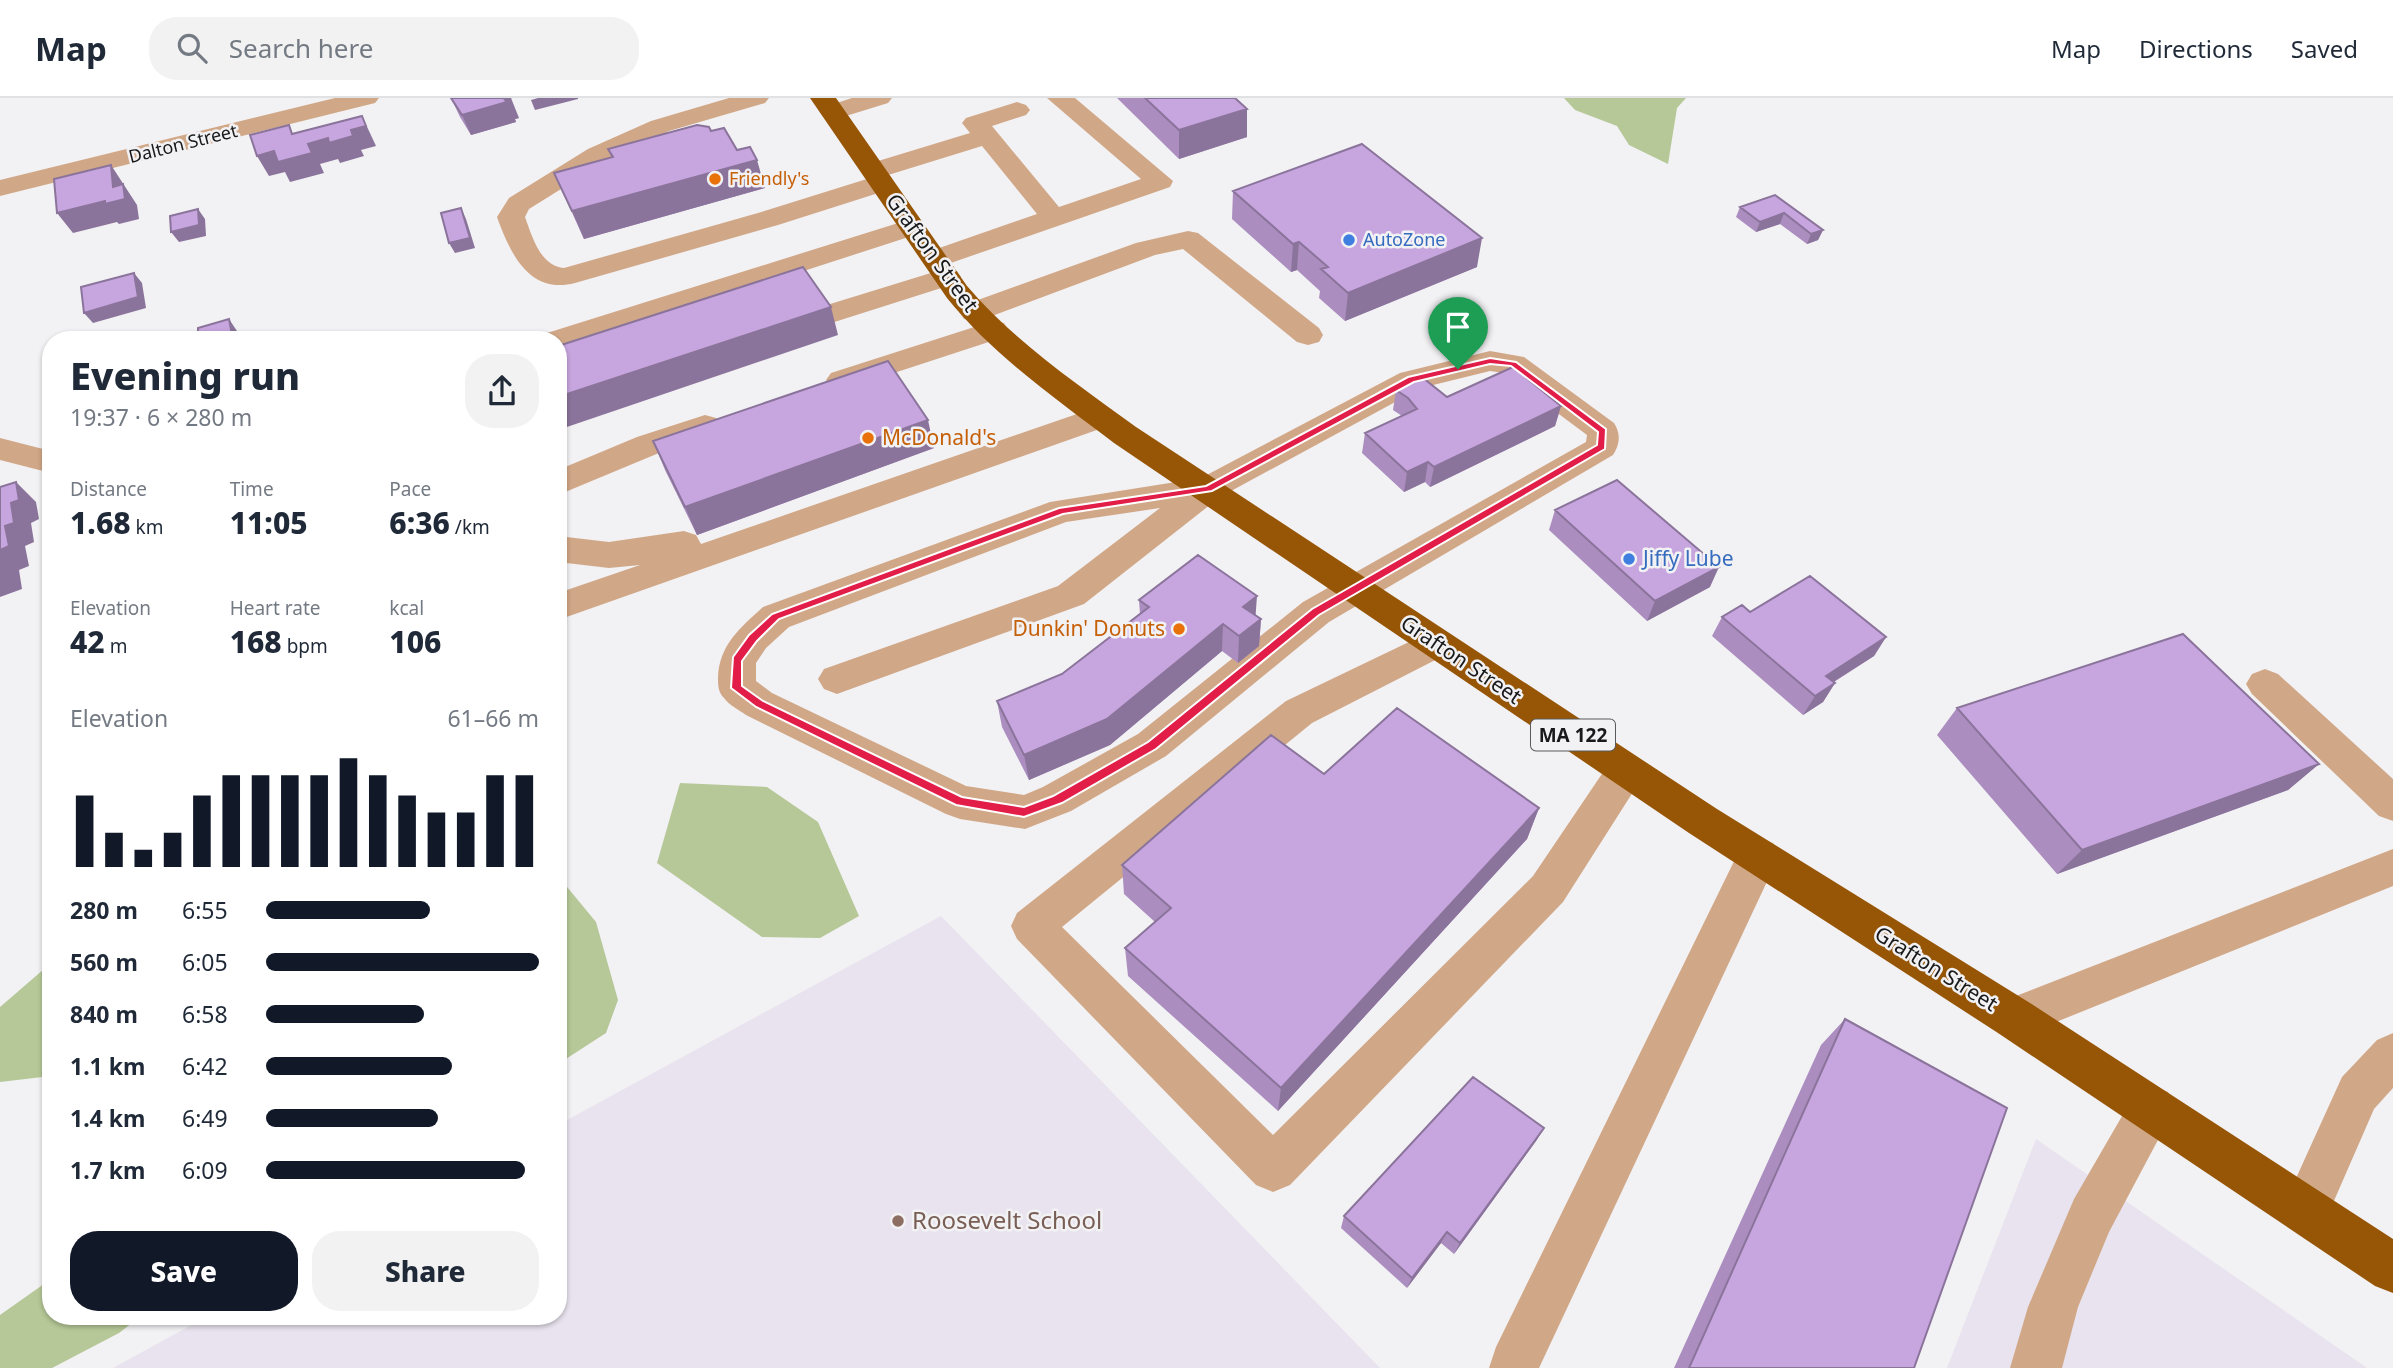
<!DOCTYPE html>
<html lang="en">
<head>
<meta charset="utf-8">
<style>
  body { margin:0; font-family:"Noto Sans",sans-serif; background:#f2f2f3; color:#1f2937; height:100vh; display:flex; flex-direction:column; font-size:26px; white-space:nowrap }
  * { box-sizing:border-box; margin:0 }
  p { font-size:23px; color:#747a83 }
  .icon { flex:none; width:38px; height:38px; fill:none; stroke:currentColor; stroke-width:2; stroke-linecap:round; stroke-linejoin:round }
  .map { position:relative; flex:1; overflow:hidden }
  .drawer { position:absolute; left:42px; top:233px; width:525px; height:994px; display:flex; flex-direction:column; background:#fff; border-radius:28px; box-shadow:0 2px 5px #0004 }
  .drawer>* { flex:none }
  .pin { position:absolute; display:grid; place-items:center; width:60px; height:60px; color:#fff; margin:-72px -30px; border-radius:50% 50% 50% 0; rotate:-45deg; box-shadow:0 0 7px #0007 }
  .pin .icon { rotate:45deg }
  .round { display:grid; place-items:center; flex:none; width:74px; height:74px; border-radius:28px; background:#f2f2f3 }
  .summary { display:flex; align-items:center; justify-content:space-between; height:119px; padding:0 28px }
  h1 { font-size:38px; font-weight:800; line-height:52px }
  .metrics { display:grid; grid-template-columns:repeat(3,1fr); gap:10px; height:119px; padding:7px 28px }
  .metrics div { display:grid; align-content:center }
  .metrics b { font-size:30px; font-weight:800 }
  .metrics small { font-size:19px; font-weight:400 }
  .metrics p { font-size:19px }
  .chart { height:196px; padding:14px 28px }
  .chart p { display:flex; justify-content:space-between }
  .chart svg { width:100%; height:126px; margin-top:7px; stroke:#111827; stroke-width:6 }
  .cta { display:flex; gap:14px; margin-top:auto; padding:14px 28px }
  .cta a { flex:1; height:80px; border-radius:28px; background:#111827; color:#fff; font-size:28px; font-weight:800; line-height:80px; text-align:center }
  .cta a+a { background:#f2f2f3; color:#1f2937 }
  ul { padding:0 28px; list-style:none; font-size:23px }
  li { display:grid; grid-template-columns:112px 84px 1fr; align-items:center; height:52px }
  li i { height:18px; border-radius:9px; background:#111827 }
  header { display:flex; align-items:center; gap:42px; box-sizing:border-box; height:98px; padding:0 35px; background:#fff; border-bottom:2px solid #e0e1e3 }
  header strong { font-size:33px }
  nav { display:flex; gap:38px; margin-inline-start:auto; font-size:24px }
  .search { width:490px; height:63px; background:#f2f2f3; display:flex; align-items:center; gap:18px; box-sizing:border-box; padding:0 24px; border-radius:28px; color:#747a83; font-size:26px }
  .map>svg:first-child { display:block }
  .built { fill:#e8e3ee }
  .green { fill:#b6c897 }
  .lines { fill:none; stroke-linecap:round; stroke-linejoin:round }
  .minor { fill:#d1a887; fill-rule:evenodd }
  .highway { fill:#975606; fill-rule:evenodd }
  .wall { fill:#ab8ebf }
  .shaded-wall { fill:#8b749b }
  .building { fill:#c7a5de; stroke:#8b749b; stroke-width:2 }
  .route { fill:#e11d48; stroke:#fff; stroke-width:2; fill-rule:evenodd }
  .food-dot { fill:#e8710a; stroke:#f2f1f4; stroke-width:2.5 }
  .shop-dot { fill:#3f7fe0; stroke:#f2f1f4; stroke-width:2.5 }
  .education-dot { fill:#8d6e63; stroke:#f2f1f4; stroke-width:2.5 }
  .labels { text-anchor:middle; stroke-width:5; stroke-linejoin:round; paint-order:stroke }
  .far-street-label { font-size:18px; fill:#19191a; stroke:#f2f1f4 }
  .far-food-label { font-size:18px; fill:#c56008; stroke:#f2f1f4; text-anchor:start }
  .far-shop-label { font-size:18px; fill:#366cbe; stroke:#f2f1f4; text-anchor:start }
  .shield { fill:#f2f1f4; stroke:#5a5a5b; stroke-width:2 }
  .shield-label { font-size:19px; font-weight:bold; fill:#19191a }
  .street-label { font-size:21px; fill:#19191a; stroke:#f2f1f4 }
  .food-label { font-size:21px; fill:#c56008; stroke:#f2f1f4; text-anchor:start }
  .shop-label { font-size:21px; fill:#366cbe; stroke:#f2f1f4; text-anchor:start }
  .near-education-label { font-size:24px; fill:#785e54; stroke:#f2f1f4; text-anchor:start }
</style>
</head>
<body>
<header>
<strong>Map</strong>
<div class="search"><svg class="icon" aria-label="search" viewBox="0 0 24 24"><circle cx="10" cy="10" r="6"/><path d="M15 15l6 6"/></svg>Search here</div>
<nav><a>Map</a><a>Directions</a><a>Saved</a></nav>
</header>
<div class="map">
<svg width="2393" height="1270" viewBox="0 0 2393 1270">
  <rect width="100%" height="100%" fill="#f2f1f4"/>
  <path class="built" d="M 941,818 L 1380,1270 L 113,1270 L 208,1218 L 558,1218 L 558,1027 Z
    M 2036,1041 L 2367,1270 L 1947,1270 Z"/>
  <path class="green" d="M 1564,0 L 1686,0 L 1677,10 L 1668,66 L 1629,47 L 1617,28 L 1575,12 Z
    M 680,685 L 767,689 L 818,724 L 859,818 L 820,840 L 762,839 L 657,765 Z
    M 558,778 L 596,824 L 618,902 L 606,935 L 558,966 Z
    M 51,865 L 51,978 L 0,984 L 0,909 Z
    M 51,1181 L 51,1218 L 141,1218 L 119,1235 L 52,1270 L 0,1270 L 0,1217 Z"/>
  <g class="lines">
    <path class="minor" d="M 335,0 L 379,0 L 375,5 L 0,98 L 0,82 Z
      M 729,0 L 769,0 L 765,5 L 669,33 L 606,63 L 529,111 L 525,119 C 532,138 540,168 564,170 L 758,115 L 870,80 L 861,73 L 865,67 L 970,35 L 962,25 L 966,20 L 1017,4 L 1026,7 L 1030,12 L 1026,17 L 992,28 L 1059,109 L 1141,81 L 1047,0 L 1075,0 L 1173,83 L 1170,89 L 945,167 L 935,170 L 925,167 L 921,161 L 925,155 L 1037,116 L 982,48 L 885,78 L 891,79 L 894,85 L 891,91 L 778,127 L 575,185 C 529,197 510,155 497,119 L 509,100 L 588,51 L 651,23 Z
      M 852,0 L 892,0 L 888,5 L 833,22 L 824,19 L 820,14 L 824,9 Z
      M 911,121 L 921,123 L 925,129 L 921,135 L 569,249 L 558,252 L 558,242 L 543,242 L 547,235 Z
      M 1188,133 L 1198,135 L 1319,230 L 1323,237 L 1319,244 L 1308,247 L 1297,244 L 1183,151 L 1155,157 L 984,221 L 974,223 L 964,221 L 959,214 L 964,207 L 1136,145 Z
      M 947,170 L 957,173 L 961,179 L 957,185 L 825,227 L 814,225 L 810,218 L 814,211 Z
      M 993,223 L 1004,225 L 1008,232 L 1004,239 L 842,292 L 831,289 L 826,282 L 831,275 Z
      M 1490,253 L 1524,259 L 1614,325 C 1621,336 1620,346 1613,357 L 1329,524 L 1166,658 L 1071,713 L 1025,731 L 960,721 L 946,716 L 746,617 C 739,612 729,607 724,600 C 718,594 718,587 718,580 C 719,547 740,530 763,509 L 1050,404 L 1201,380 L 1400,275 ZM 1490,273 L 1504,275 L 1587,337 L 1586,344 L 1303,504 L 1138,636 L 1043,689 L 1024,697 L 966,688 L 772,595 L 756,583 L 756,565 L 766,550 L 789,529 L 1066,424 L 1160,410 L 1058,488 L 824,571 L 818,581 L 824,591 L 837,596 L 1084,506 L 1220,399 L 1421,290 Z
      M 1100,308 L 1111,311 L 1116,319 L 1111,327 L 558,522 L 558,495 L 640,467 L 609,470 L 558,464 L 558,438 L 609,444 L 684,433 L 696,437 L 701,446 Z
      M 705,317 L 716,320 L 721,328 L 716,336 L 659,355 L 558,397 L 558,372 L 637,339 Z
      M 0,340 L 51,353 L 51,375 L 0,362 Z
      M 1436,531 L 1449,535 L 1454,545 L 1449,555 L 1312,625 L 1062,829 L 1273,1037 L 1533,778 L 1612,661 L 1626,656 L 1640,661 L 1646,672 L 1640,683 L 1563,804 L 1290,1087 L 1273,1094 L 1256,1087 L 1017,841 L 1011,828 L 1017,815 L 1286,603 Z
      M 2265,571 L 2278,576 L 2393,681 L 2393,723 L 2379,718 L 2252,596 L 2246,586 L 2252,576 Z
      M 1758,740 L 1773,745 L 1779,758 L 1539,1270 L 1489,1270 L 1496,1249 L 1743,745 Z
      M 2393,751 L 2393,788 L 2014,941 L 1998,935 L 1992,920 L 1998,905 Z
      M 2393,935 L 2393,990 L 2374,1011 L 2323,1128 L 2306,1135 L 2289,1128 L 2282,1111 L 2342,979 L 2377,942 Z
      M 2152,987 L 2168,994 L 2175,1010 L 2109,1134 L 2078,1209 L 2062,1270 L 2010,1270 L 2028,1209 L 2074,1101 L 2136,994 Z"/>
    <path class="highway" d="M 810,0 L 836,0 L 967,188 C 1015,244 1077,286 1136,329 L 1717,711 L 2030,905 L 2393,1141 L 2393,1195 L 2375,1188 L 1998,935 L 1689,735 L 1114,345 C 1055,300 994,258 947,200 Z"/>
  </g>
  <path class="wall" d="M 451,0 L 519,20 L 515,21 L 516,24 L 471,37 L 460,19 Z
    M 1117,0 L 1235,0 L 1247,39 L 1179,61 Z
    M 711,33 L 737,52 L 765,90 L 584,141 L 554,75 L 611,59 L 608,51 Z
    M 1233,93 L 1477,169 L 1345,223 L 1319,200 L 1320,193 L 1297,172 L 1291,174 L 1232,121 Z
    M 1775,97 L 1823,132 L 1818,142 L 1807,146 L 1780,126 L 1756,134 L 1736,119 L 1740,109 Z
    M 1396,292 L 1447,299 L 1561,308 L 1555,328 L 1430,389 L 1425,384 L 1404,394 L 1362,355 L 1365,335 L 1402,318 L 1393,312 Z
    M 653,343 L 934,350 L 697,437 L 665,372 Z
    M 1555,412 L 1710,489 L 1647,523 L 1549,432 Z
    M 1139,502 L 1256,518 L 1261,521 L 1259,548 L 1238,565 L 1222,553 L 1110,647 L 1029,682 L 1002,629 L 997,603 L 1062,576 L 1140,516 Z
    M 1722,519 L 1886,539 L 1874,558 L 1834,584 L 1835,585 L 1823,604 L 1803,617 L 1712,538 Z
    M 1957,610 L 2319,666 L 2288,692 L 2057,776 L 1937,637 Z
    M 1324,676 L 1539,710 L 1527,741 L 1278,1013 L 1128,878 L 1125,850 L 1155,824 L 1124,796 L 1122,767 Z
    M 1845,921 L 1914,1270 L 1674,1270 L 1821,947 Z
    M 1544,1030 L 1536,1043 L 1454,1156 L 1441,1145 L 1407,1190 L 1341,1130 L 1344,1118 Z"/>
  <path class="shaded-wall" d="M 511,0 L 519,20 L 515,21 L 516,24 L 471,37 L 462,17 Z
    M 538,0 L 578,0 L 578,1 L 535,12 L 531,2 Z
    M 1247,11 L 1247,39 L 1179,61 L 1179,32 Z
    M 362,18 L 376,48 L 361,52 L 364,58 L 340,65 L 338,61 L 320,66 L 324,75 L 290,84 L 285,74 L 269,78 L 257,58 L 328,40 L 351,32 Z
    M 757,62 L 765,90 L 584,141 L 572,113 Z
    M 111,67 L 137,107 L 139,121 L 119,126 L 117,124 L 73,135 L 57,115 L 113,89 Z
    M 461,110 L 466,121 L 475,150 L 455,155 L 449,145 Z
    M 198,111 L 205,121 L 206,138 L 179,144 L 171,134 Z
    M 1784,115 L 1780,126 L 1756,134 L 1760,124 Z
    M 1823,132 L 1818,142 L 1807,146 L 1811,136 Z
    M 1482,140 L 1477,169 L 1345,223 L 1348,195 Z
    M 1299,144 L 1297,172 L 1291,174 L 1293,146 Z
    M 134,175 L 142,185 L 146,210 L 93,225 L 84,215 Z
    M 831,209 L 838,237 L 558,332 L 558,299 Z
    M 229,221 L 243,242 L 233,242 Z
    M 1561,308 L 1555,328 L 1430,389 L 1434,369 Z
    M 928,322 L 934,350 L 697,437 L 685,409 Z
    M 1428,364 L 1425,384 L 1404,394 L 1407,374 Z
    M 16,384 L 36,404 L 39,421 L 31,425 L 34,444 L 25,448 L 29,468 L 19,472 L 22,491 L 0,499 L 0,452 Z
    M 1719,469 L 1710,489 L 1647,523 L 1655,503 Z
    M 1257,498 L 1255,525 L 1243,509 Z
    M 1261,521 L 1259,548 L 1238,565 L 1239,538 Z
    M 1223,526 L 1222,553 L 1110,647 L 1029,682 L 1024,657 Z
    M 1886,539 L 1874,558 L 1814,596 L 1826,578 Z
    M 1835,585 L 1823,604 L 1803,617 L 1815,598 Z
    M 2319,666 L 2288,692 L 2057,776 L 2082,752 Z
    M 1539,710 L 1527,741 L 1278,1013 L 1281,990 Z
    M 1544,1030 L 1536,1043 L 1454,1156 L 1460,1145 Z
    M 1447,1134 L 1441,1145 L 1407,1190 L 1412,1180 Z"/>
  <path class="building" d="M 451,0 L 511,0 L 505,2 L 507,4 L 462,17 Z
    M 1145,0 L 1235,0 L 1247,11 L 1179,32 Z
    M 362,18 L 366,28 L 351,32 L 353,38 L 329,45 L 328,40 L 308,46 L 312,55 L 278,64 L 274,53 L 257,58 L 250,37 L 289,27 L 292,36 Z
    M 697,27 L 709,29 L 711,33 L 724,30 L 737,52 L 750,49 L 757,62 L 572,113 L 554,75 L 613,59 L 608,51 Z
    M 1362,46 L 1482,140 L 1348,195 L 1321,171 L 1328,169 L 1299,144 L 1293,146 L 1233,93 Z
    M 111,67 L 113,89 L 123,86 L 125,101 L 105,106 L 105,103 L 57,115 L 54,81 Z
    M 1775,97 L 1823,132 L 1811,136 L 1784,115 L 1760,124 L 1740,109 Z
    M 461,110 L 470,140 L 449,145 L 441,115 Z
    M 198,111 L 199,127 L 171,134 L 170,118 Z
    M 803,169 L 831,209 L 558,299 L 558,248 Z
    M 134,175 L 138,199 L 84,215 L 81,189 Z
    M 229,221 L 233,242 L 178,242 L 198,236 L 198,230 Z
    M 888,263 L 928,322 L 685,409 L 653,343 Z
    M 1513,269 L 1561,308 L 1434,369 L 1428,364 L 1407,374 L 1365,335 L 1417,311 L 1408,300 L 1396,292 L 1423,280 L 1447,299 Z
    M 1617,382 L 1719,469 L 1655,503 L 1555,412 Z
    M 16,384 L 19,402 L 11,405 L 14,425 L 5,428 L 9,448 L 0,452 L 0,389 Z
    M 1198,457 L 1257,498 L 1243,509 L 1261,521 L 1239,538 L 1223,526 L 1107,621 L 1024,657 L 997,603 L 1062,576 L 1149,509 L 1139,502 Z
    M 1810,478 L 1886,539 L 1826,578 L 1835,585 L 1815,598 L 1722,519 L 1742,507 L 1750,514 Z
    M 2183,536 L 2319,666 L 2082,752 L 1957,610 Z
    M 1397,610 L 1539,710 L 1281,990 L 1125,850 L 1171,810 L 1122,767 L 1271,637 L 1324,676 Z
    M 1845,921 L 2007,1010 L 1914,1270 L 1689,1270 Z
    M 1473,979 L 1544,1030 L 1460,1145 L 1447,1134 L 1412,1180 L 1344,1118 Z"/>
  <path class="route" d="M 1490,260 L 1516,264 L 1606,331 L 1605,351 L 1319,517 L 1156,651 L 1062,705 L 1024,719 L 956,707 L 756,609 L 731,590 L 733,559 L 749,537 L 772,516 L 1059,410 L 1206,388 L 1408,279 ZM 1490,266 L 1511,268 L 1598,334 L 1597,347 L 1312,511 L 1148,644 L 1053,698 L 1024,709 L 962,699 L 763,603 L 742,588 L 742,563 L 757,543 L 779,521 L 1063,416 L 1212,393 L 1414,284 Z"/>
  <g class="food-dot">
    <circle cx="715" cy="81" r="7"/>
    <circle cx="868" cy="340" r="7"/>
    <circle cx="1179" cy="531" r="7"/>
  </g>
  <g class="shop-dot">
    <circle cx="1349" cy="142" r="7"/>
    <circle cx="1629" cy="461" r="7"/>
  </g>
  <circle class="education-dot" cx="898" cy="1123" r="7"/>
  <g class="labels">
    <g class="far-street-label">
      <text transform="translate(183 46) rotate(-14)" y="6">Dalton Street</text>
    </g>
    <g class="far-food-label">
      <text x="729" y="87">Friendly's</text>
    </g>
    <g class="far-shop-label">
      <text x="1363" y="148">AutoZone</text>
    </g>
    <rect class="shield" x="1531" y="621.5" width="84" height="31" rx="5"/>
    <g class="shield-label">
      <text x="1573" y="644">MA 122</text>
    </g>
    <g class="street-label">
      <text transform="translate(932 155) rotate(54)" y="7">Grafton Street</text>
      <text transform="translate(1461 562) rotate(34)" y="7">Grafton Street</text>
      <text transform="translate(1936 871) rotate(32)" y="7">Grafton Street</text>
    </g>
    <g class="food-label">
      <text x="882" y="347">McDonald's</text>
      <text x="1165" y="538" text-anchor="end">Dunkin' Donuts</text>
    </g>
    <g class="shop-label">
      <text x="1643" y="468">Jiffy Lube</text>
    </g>
    <g class="near-education-label">
      <text x="912" y="1131">Roosevelt School</text>
    </g>
  </g>
</svg>
<div class="pin" style="left:1458px;top:271px;background:#1e9e55"><svg class="icon" aria-label="arrive" viewBox="0 0 24 24"><path d="M6 21V4h12l-3 4 3 4H6"/></svg></div>
<section class="drawer">
<div class="summary"><div><h1>Evening run</h1><p>19:37 · 6 × 280 m</p></div><a class="round"><svg class="icon" aria-label="share" viewBox="0 0 24 24"><path d="M12 15V3M7 8l5-5 5 5M5 13v7h14v-7"/></svg></a></div>
<div class="metrics">
<div><p>Distance</p><b>1.68<small> km</small></b></div>
<div><p>Time</p><b>11:05</b></div>
<div><p>Pace</p><b>6:36<small> /km</small></b></div>
</div>
<div class="metrics">
<div><p>Elevation</p><b>42<small> m</small></b></div>
<div><p>Heart rate</p><b>168<small> bpm</small></b></div>
<div><p>kcal</p><b>106</b></div>
</div>
<div class="chart"><p><span>Elevation</span>61–66 m</p>
<svg viewBox="0 0 160 44" preserveAspectRatio="none"><path d="M5 44V19M15 44V32M25 44V38M35 44V32M45 44V19M55 44V12M65 44V12M75 44V12M85 44V12M95 44V6M105 44V12M115 44V19M125 44V25M135 44V25M145 44V12M155 44V12"/></svg>
</div>
<ul>
<li><b>280 m</b>6:55<i style="width:60%"></i></li>
<li><b>560 m</b>6:05<i style="width:100%"></i></li>
<li><b>840 m</b>6:58<i style="width:58%"></i></li>
<li><b>1.1 km</b>6:42<i style="width:68%"></i></li>
<li><b>1.4 km</b>6:49<i style="width:63%"></i></li>
<li><b>1.7 km</b>6:09<i style="width:95%"></i></li>
</ul>
<div class="cta"><a>Save</a><a>Share</a></div>
</section>
</div>
</body>
</html>
